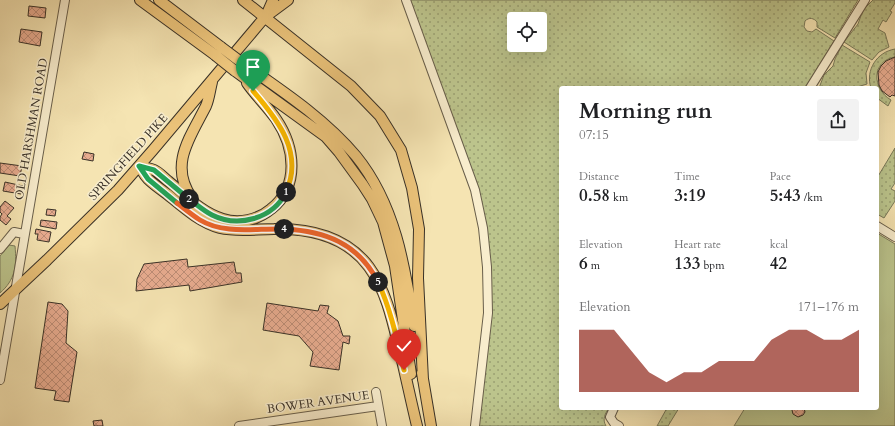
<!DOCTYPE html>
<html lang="en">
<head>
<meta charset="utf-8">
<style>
  body { margin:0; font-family:Cardo,serif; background:#f2f2f2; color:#202124; height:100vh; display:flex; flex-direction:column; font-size:15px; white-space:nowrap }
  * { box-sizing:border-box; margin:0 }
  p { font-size:13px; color:#757577 }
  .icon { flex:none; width:22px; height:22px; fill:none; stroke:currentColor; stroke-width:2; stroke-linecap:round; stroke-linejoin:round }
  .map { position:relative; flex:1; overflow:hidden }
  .sheet { position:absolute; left:559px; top:86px; width:320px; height:324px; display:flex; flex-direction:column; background:#fff; border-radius:4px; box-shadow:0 4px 16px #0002 }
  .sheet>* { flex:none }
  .controls { position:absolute; left:507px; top:12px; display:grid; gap:8px }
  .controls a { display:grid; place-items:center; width:40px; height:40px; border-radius:4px; background:#fff; box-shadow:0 4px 16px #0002; font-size:20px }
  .pin { position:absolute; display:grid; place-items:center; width:34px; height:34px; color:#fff; margin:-41px -17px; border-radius:50% 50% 50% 0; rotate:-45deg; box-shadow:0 0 4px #0007 }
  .pin .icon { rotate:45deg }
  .km { position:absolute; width:20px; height:20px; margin:-10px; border-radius:50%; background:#222; color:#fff; font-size:11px; line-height:20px; text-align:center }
  .round { display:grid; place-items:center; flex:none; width:42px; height:42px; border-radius:4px; background:#f2f2f2 }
  .overview { display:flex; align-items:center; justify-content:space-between; height:68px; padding:0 20px }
  h1 { font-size:22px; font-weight:800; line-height:30px }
  .stats { display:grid; grid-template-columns:repeat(3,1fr); gap:6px; height:68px; padding:4px 20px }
  .stats div { display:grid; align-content:center }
  .stats b { font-size:17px; font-weight:800 }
  .stats small { font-size:11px; font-weight:400 }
  .stats p { font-size:11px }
  .chart { height:112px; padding:8px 20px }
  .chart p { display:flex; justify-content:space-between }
  .chart svg { width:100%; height:72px; margin-top:4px; fill:#8f2418; opacity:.7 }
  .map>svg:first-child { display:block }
  .grass { fill:url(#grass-dots); stroke:#7a7a5a; fill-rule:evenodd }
  .park { fill:#bcc48c; stroke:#7a7a5a }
  .building { fill:url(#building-cross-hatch); stroke:#393127 }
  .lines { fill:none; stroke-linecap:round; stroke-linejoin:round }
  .minor-casing { stroke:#685e4a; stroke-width:10 }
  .major-casing { stroke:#393127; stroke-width:12 }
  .minor { stroke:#f8edcd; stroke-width:8 }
  .major { stroke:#eac279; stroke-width:10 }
  .major-bridge-casing { stroke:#393127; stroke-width:12; stroke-linecap:butt }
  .major-bridge { stroke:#eac279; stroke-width:10 }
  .split-1-casing { stroke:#fff; stroke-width:8 }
  .split-2-casing { stroke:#fff; stroke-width:8 }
  .split-3-casing { stroke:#fff; stroke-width:8 }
  .split-4-casing { stroke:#fff; stroke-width:8 }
  .split-5-casing { stroke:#fff; stroke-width:8 }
  .split-6-casing { stroke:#fff; stroke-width:8 }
  .split-1 { stroke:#f5b400; stroke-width:5 }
  .split-2 { stroke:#22a559; stroke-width:5 }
  .split-3 { stroke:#22a559; stroke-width:5 }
  .split-4 { stroke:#f0652b; stroke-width:5 }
  .split-5 { stroke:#f0652b; stroke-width:5 }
  .split-6 { stroke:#f5b400; stroke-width:5 }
  .labels { text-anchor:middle; stroke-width:3; stroke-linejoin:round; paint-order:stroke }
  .street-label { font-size:12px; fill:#393127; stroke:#f8edcd }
</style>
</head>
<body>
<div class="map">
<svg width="895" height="426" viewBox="0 0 895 426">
  <defs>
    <pattern id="grass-dots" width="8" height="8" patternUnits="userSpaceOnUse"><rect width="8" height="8" fill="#bcc48c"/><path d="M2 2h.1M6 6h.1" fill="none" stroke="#9aa072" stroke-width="1.8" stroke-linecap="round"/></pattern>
    <pattern id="building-cross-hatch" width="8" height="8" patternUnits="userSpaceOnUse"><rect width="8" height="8" fill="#e8ac90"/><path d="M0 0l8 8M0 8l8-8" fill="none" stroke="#bd8d76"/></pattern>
  </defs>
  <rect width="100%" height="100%" fill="#f5e4b2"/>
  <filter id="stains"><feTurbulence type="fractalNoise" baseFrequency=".005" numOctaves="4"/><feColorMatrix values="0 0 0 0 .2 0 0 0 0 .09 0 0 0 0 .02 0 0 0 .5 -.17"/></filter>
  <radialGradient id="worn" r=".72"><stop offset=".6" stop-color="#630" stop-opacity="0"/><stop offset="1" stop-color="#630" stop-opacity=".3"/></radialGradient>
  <path class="grass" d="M 410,0 L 858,0 L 835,38 L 817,27 L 817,22 C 814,18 809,17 805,21 L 804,27 L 807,31 L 812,32 L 816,29 L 834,41 L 805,88 L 561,88 L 561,408 L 609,408 C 605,414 602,419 606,426 L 479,426 C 485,364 496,301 488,239 ZM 514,19 L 540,19 L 540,45 L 514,45 Z
    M 873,0 L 895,0 L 895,3 L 890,11 L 892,12 L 886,22 L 883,20 L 878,29 L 885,33 L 889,47 L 879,52 L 872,60 L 844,42 L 858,24 L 863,10 Z
    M 842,45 L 870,62 L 866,73 L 867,84 L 857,87 L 856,88 L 819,88 L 824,75 L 833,66 L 835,59 Z
    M 895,49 L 895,57 C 871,61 872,89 891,100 L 888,106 L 877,98 L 877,88 L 871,88 C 865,70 877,52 895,49 Z
    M 895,148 L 895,183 L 891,189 L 895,191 L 895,201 L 884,218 L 877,214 L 877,178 Z
    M 667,408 L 679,408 L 668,426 L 657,426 Z"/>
  <path class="park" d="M 877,233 L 895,244 L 895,426 L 734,426 L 745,408 L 877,408 Z
    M 9,245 L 15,246 C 17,266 15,280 0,293 L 0,256 Z"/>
  <path class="building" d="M 29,6 L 46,8 L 45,18 L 28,16 Z
    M 21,29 L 42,32 L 40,46 L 19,42 Z
    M 895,57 L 895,96 L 892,95 L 890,97 L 882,91 L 879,85 L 878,72 L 881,66 L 886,61 Z
    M 84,152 L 94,154 L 93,161 L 82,159 Z
    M 0,163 L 22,166 L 20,176 L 0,173 Z
    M 5,182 L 23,186 L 21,194 L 3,191 Z
    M 5,201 L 14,208 L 7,216 L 11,219 L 6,225 L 0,220 L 0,217 L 2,214 L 0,212 L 0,207 Z
    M 47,209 L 56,210 L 55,216 L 46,215 Z
    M 41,220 L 57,222 L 56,229 L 40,226 Z
    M 36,229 L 51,232 L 49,242 L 37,240 L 38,234 L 35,234 Z
    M 187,259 L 188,267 L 234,262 L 236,273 L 241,273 L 242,282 L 190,291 L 189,285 L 136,291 L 137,279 L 144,264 Z
    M 48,302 L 62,304 L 68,311 L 66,343 L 77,352 L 69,402 L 54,400 L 56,391 L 35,388 Z
    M 267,303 L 318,311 L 320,305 L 329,306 L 327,313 L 338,321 L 343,336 L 350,336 L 349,344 L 343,342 L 339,370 L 310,366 L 313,352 L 299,336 L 263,330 Z
    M 793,408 L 804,408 L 805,412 L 803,415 L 798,417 L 793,414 L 792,410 Z
    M 102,420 L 103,426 L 94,426 L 93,421 Z"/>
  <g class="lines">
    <defs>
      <path id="minor" d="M 406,0 L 475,190 L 483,228 L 487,267 L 488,313 L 475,426
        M 810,88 L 865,0
        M 877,226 L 895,237
        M 0,249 L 14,232 L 24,234
        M 0,380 L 65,0
        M 376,392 L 382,426
        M 614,408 L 610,417 L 614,423 L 619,426
        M 239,426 L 378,406"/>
      <path id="major" d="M 140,0 L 215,55
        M 159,0 L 221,47
        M 243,0 L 351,86 L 380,116 L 401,150 L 412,188 L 419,229 L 418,278 L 423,380
        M 266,16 L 273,0
        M 241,62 C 281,90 324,118 356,156 C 395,204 405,266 414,326
        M 235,71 L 326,137 L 339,152 L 363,185 L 372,199 L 383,222 L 395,266 L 411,374
        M 139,166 C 142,170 144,175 148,179 C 153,184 160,189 167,194 C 183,207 199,222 220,228 C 237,232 257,229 274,229 C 310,228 347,237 369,267 C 387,292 393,323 400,352 C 406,377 411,401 417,426
        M 139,166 C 144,168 149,168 154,170 C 159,172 164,178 168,181 C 185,195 202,213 223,219 C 239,224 258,220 271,209 C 300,186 295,147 276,119 C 267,106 256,96 247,83
        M 192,198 C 168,165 191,136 206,106 C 209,99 210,90 212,82
        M 0,304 L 47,260 L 118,190 L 153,150 L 265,17 L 288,0
        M 422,373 L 431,426"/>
    </defs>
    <use href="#minor" class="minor-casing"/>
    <use href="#major" class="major-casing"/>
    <use href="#minor" class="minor"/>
    <use href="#major" class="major"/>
    <defs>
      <path id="major-bridge" d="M 221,47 L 241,62
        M 215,55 L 235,71"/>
    </defs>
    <use href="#major-bridge" class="major-bridge-casing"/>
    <use href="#major-bridge" class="major-bridge"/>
  </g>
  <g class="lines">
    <defs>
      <path id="split-1" d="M 253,91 C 278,120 304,153 286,192"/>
      <path id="split-2" d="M 189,199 C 196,204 204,211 212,215 C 238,228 273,219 286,192"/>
      <path id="split-3" d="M 177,203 L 148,179 L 139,166 L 154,170 L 189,199"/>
      <path id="split-4" d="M 177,203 C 185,209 192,215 200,220 C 225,235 256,228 284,229"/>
      <path id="split-5" d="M 284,229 C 325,231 358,243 378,282"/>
      <path id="split-6" d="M 378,282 C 391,310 397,340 404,370"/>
    </defs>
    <use href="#split-1" class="split-1-casing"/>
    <use href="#split-2" class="split-2-casing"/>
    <use href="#split-3" class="split-3-casing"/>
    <use href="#split-4" class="split-4-casing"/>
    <use href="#split-5" class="split-5-casing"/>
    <use href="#split-6" class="split-6-casing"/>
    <use href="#split-1" class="split-1"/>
    <use href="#split-2" class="split-2"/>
    <use href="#split-3" class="split-3"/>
    <use href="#split-4" class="split-4"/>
    <use href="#split-5" class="split-5"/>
    <use href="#split-6" class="split-6"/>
  </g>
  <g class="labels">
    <g class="street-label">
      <text transform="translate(31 129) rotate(-80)" y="4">OLD HARSHMAN ROAD</text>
      <text transform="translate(128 157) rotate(-48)" y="4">SPRINGFIELD PIKE</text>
      <text transform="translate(318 402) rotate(-8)" y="4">BOWER AVENUE</text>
    </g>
  </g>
  <rect width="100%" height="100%" filter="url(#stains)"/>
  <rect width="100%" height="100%" fill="url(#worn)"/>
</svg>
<div class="controls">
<a><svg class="icon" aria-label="locate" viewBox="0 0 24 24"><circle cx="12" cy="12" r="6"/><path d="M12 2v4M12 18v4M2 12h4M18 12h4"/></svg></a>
</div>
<div class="pin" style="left:253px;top:91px;background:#1e9e55"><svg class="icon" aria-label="arrive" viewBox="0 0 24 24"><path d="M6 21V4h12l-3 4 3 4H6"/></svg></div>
<div class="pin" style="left:404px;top:370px;background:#d93025"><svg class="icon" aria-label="check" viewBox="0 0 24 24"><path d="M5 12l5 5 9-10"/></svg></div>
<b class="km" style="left:286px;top:192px">1</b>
<b class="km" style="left:189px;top:199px">2</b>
<b class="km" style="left:284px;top:229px">4</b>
<b class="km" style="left:378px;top:282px">5</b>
<section class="sheet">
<div class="overview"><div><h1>Morning run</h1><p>07:15</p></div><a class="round"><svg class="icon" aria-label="share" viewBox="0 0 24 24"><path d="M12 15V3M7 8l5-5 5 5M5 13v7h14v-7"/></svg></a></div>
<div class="stats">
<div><p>Distance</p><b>0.58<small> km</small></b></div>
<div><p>Time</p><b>3:19</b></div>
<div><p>Pace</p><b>5:43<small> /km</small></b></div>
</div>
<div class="stats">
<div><p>Elevation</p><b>6<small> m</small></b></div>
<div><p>Heart rate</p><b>133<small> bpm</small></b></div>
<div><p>kcal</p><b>42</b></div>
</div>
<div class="chart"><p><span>Elevation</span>171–176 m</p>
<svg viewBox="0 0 160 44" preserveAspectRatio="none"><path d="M0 44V6L10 6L20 6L30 19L40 32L50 38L60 32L70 32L80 25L90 25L100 25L110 12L120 6L130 6L140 12L150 12L160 6V44z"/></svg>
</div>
</section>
</div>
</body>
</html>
